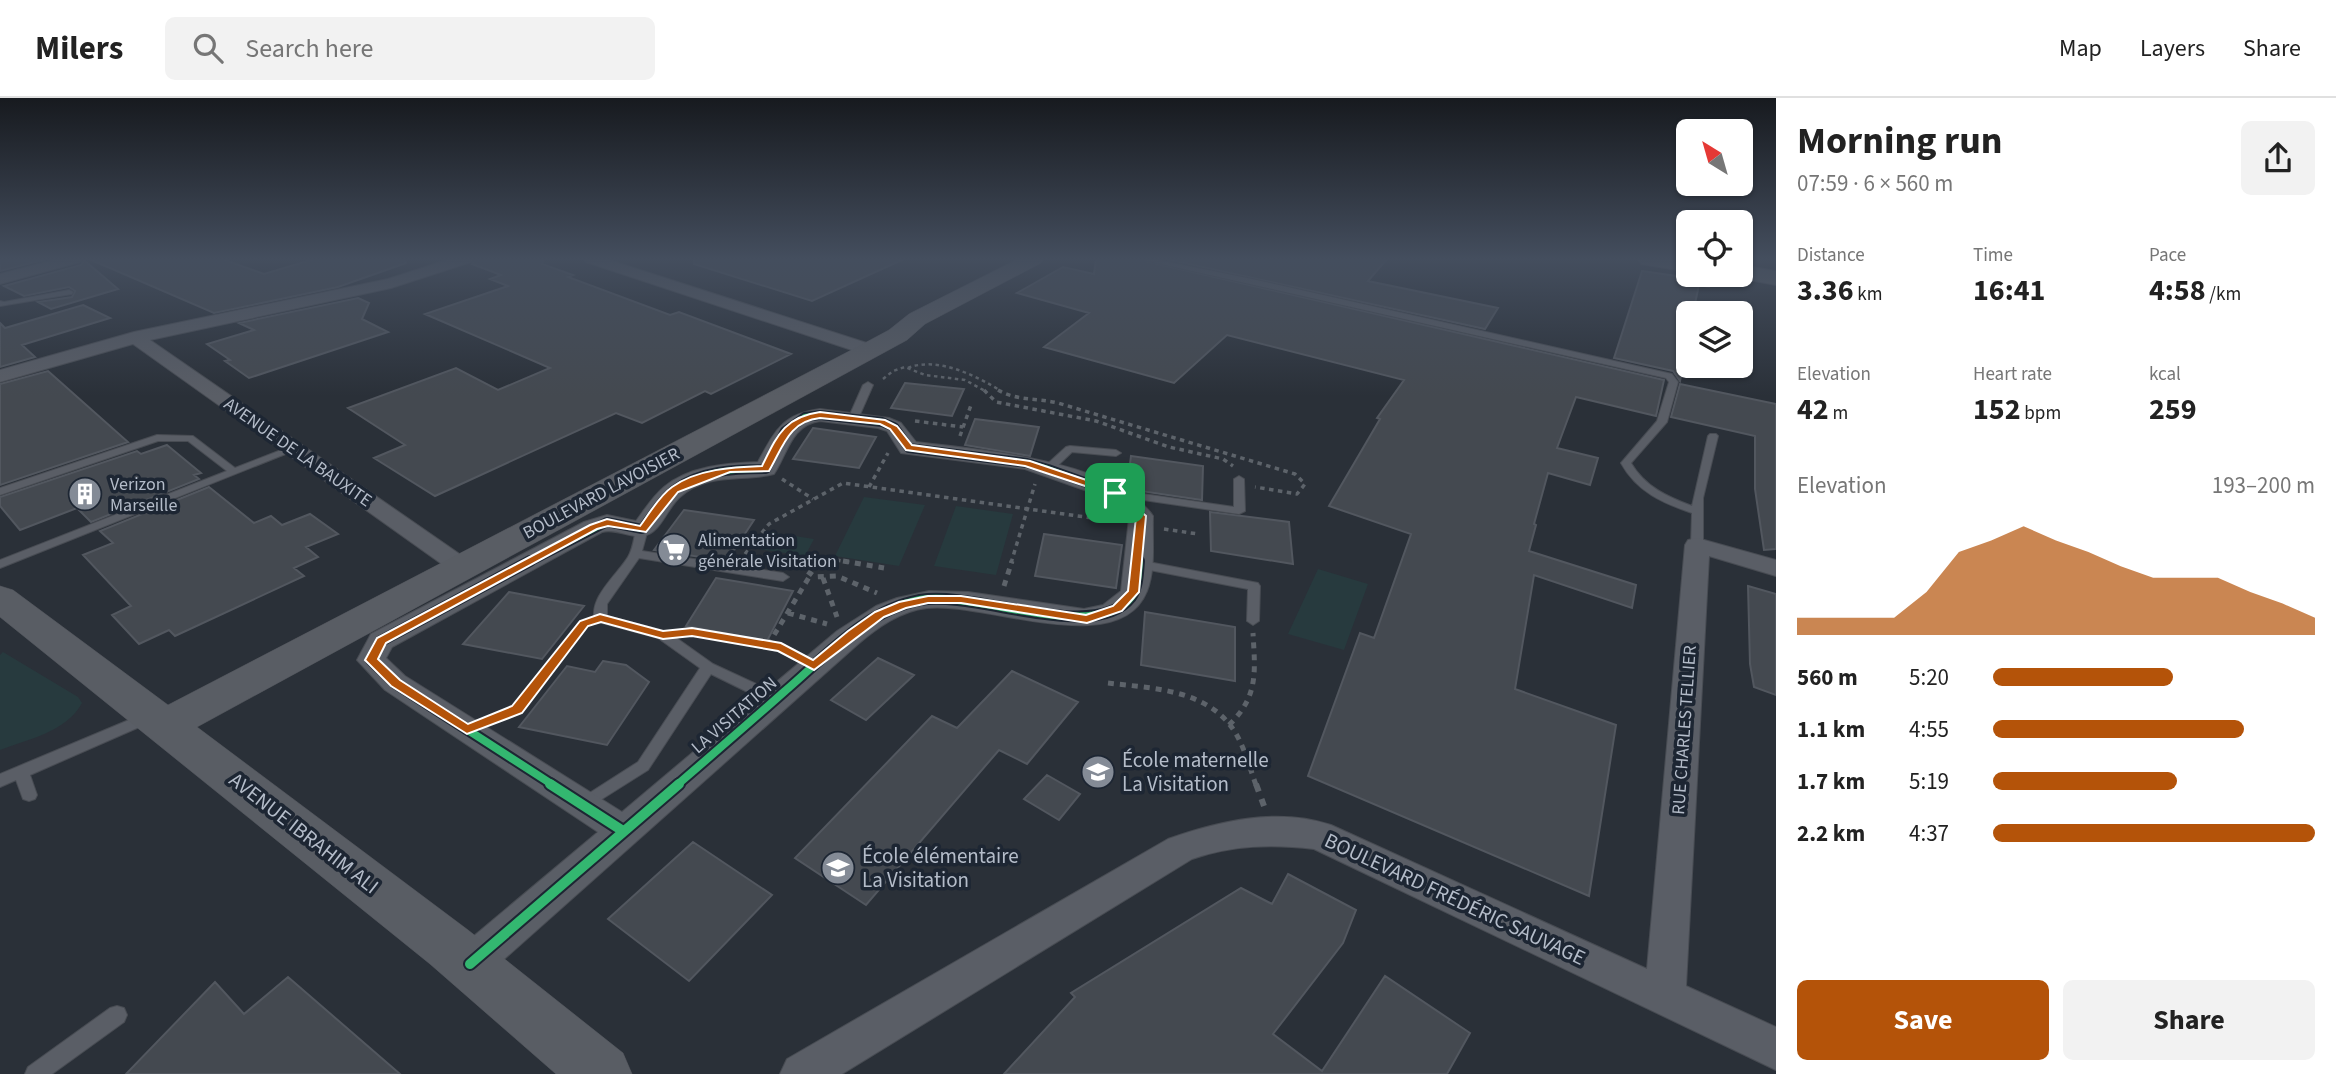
<!DOCTYPE html>
<html lang="en">
<head>
<meta charset="utf-8">
<style>
  body { margin:0; font-family:"Source Sans 3",sans-serif; background:#f2f2f2; color:#222; height:100vh; display:flex; flex-direction:column; font-size:26px; white-space:nowrap }
  * { box-sizing:border-box; margin:0 }
  p { font-size:23px; color:#767676 }
  .icon { flex:none; width:38px; height:38px; fill:none; stroke:currentColor; stroke-width:2; stroke-linecap:round; stroke-linejoin:round }
  .map { position:relative; flex:1; overflow:hidden }
  .drawer { display:flex; flex-direction:column; background:#fff; width:560px }
  .drawer>* { flex:none }
  .needle { width:46px; rotate:323deg }
  .controls { position:absolute; left:1676px; top:21px; display:grid; gap:14px }
  .controls a { display:grid; place-items:center; width:77px; height:77px; border-radius:10px; background:#fff; box-shadow:0 2px 5px #0004; font-size:35px }
  .pin { position:absolute; display:grid; place-items:center; width:60px; height:60px; color:#fff; margin:-30px; border-radius:14px; box-shadow:0 4px 10px #0006 }
  .round { display:grid; place-items:center; flex:none; width:74px; height:74px; border-radius:10px; background:#f2f2f2 }
  .overview { display:flex; align-items:center; justify-content:space-between; height:119px; padding:0 21px }
  h1 { font-size:38px; font-weight:700; line-height:52px }
  .stats { display:grid; grid-template-columns:repeat(3,1fr); gap:10px; height:119px; padding:7px 21px }
  .stats div { display:grid; align-content:center }
  .stats b { font-size:30px; font-weight:700 }
  .stats small { font-size:19px; font-weight:400 }
  .stats p { font-size:19px }
  .chart { height:196px; padding:14px 21px }
  .chart p { display:flex; justify-content:space-between }
  .chart svg { width:100%; height:126px; margin-top:7px; fill:#b45309; opacity:.7 }
  .button { display:flex; gap:14px; margin-top:auto; padding:14px 21px }
  .button a { flex:1; height:80px; border-radius:10px; background:#b45309; color:#fff; font-size:28px; font-weight:700; line-height:80px; text-align:center }
  .button a+a { background:#f2f2f2; color:#222 }
  ul { padding:0 21px; list-style:none; font-size:23px }
  li { display:grid; grid-template-columns:112px 84px 1fr; align-items:center; height:52px }
  li i { height:18px; border-radius:9px; background:#b45309 }
  header { display:flex; align-items:center; gap:42px; box-sizing:border-box; height:98px; padding:0 35px; background:#fff; border-bottom:2px solid #e0e0e0 }
  header strong { font-size:33px }
  nav { display:flex; gap:38px; margin-inline-start:auto; font-size:24px }
  .search { width:490px; height:63px; background:#f2f2f2; display:flex; align-items:center; gap:18px; box-sizing:border-box; padding:0 24px; border-radius:10px; color:#767676; font-size:26px }
  main { display:flex; flex:1; min-height:0 }
  .map>svg:first-child { display:block }
  .green { fill:#273a3e }
  .building { fill:#444950; stroke:#52575f; stroke-width:2 }
  .lines { fill:none; stroke-linecap:round; stroke-linejoin:round }
  .lane-casing { stroke:#484c53; stroke-width:2 }
  .street-casing { stroke:#484c53; stroke-width:2 }
  .secondary-casing { stroke:#484c53; stroke-width:1 }
  .primary-casing { stroke:#484c55; stroke-width:2 }
  .path-far3 { stroke:#5d636a; stroke-width:2.5; stroke-dasharray:3.5 3.5; stroke-linecap:butt }
  .path-far2 { stroke:#5d636a; stroke-width:3.5; stroke-dasharray:4.5 4.5; stroke-linecap:butt }
  .path-far1 { stroke:#5d636a; stroke-width:5; stroke-dasharray:6 6; stroke-linecap:butt }
  .path { stroke:#5d636a; stroke-width:6; stroke-dasharray:8 8; stroke-linecap:butt }
  .lane { fill:#5a5e66; fill-rule:evenodd }
  .street { fill:#5a5e66; fill-rule:evenodd }
  .secondary { fill:#595d64; fill-rule:evenodd }
  .primary { fill:#5c6168; fill-rule:evenodd }
  .cycleway-far2-casing { stroke:#1d2633; stroke-width:10 }
  .cycleway-far1-casing { stroke:#1d2633; stroke-width:12 }
  .cycleway-casing { stroke:#1d2633; stroke-width:14 }
  .cycleway-far2 { stroke:#33b770; stroke-width:6 }
  .cycleway-far1 { stroke:#33b770; stroke-width:8 }
  .cycleway { stroke:#33b770; stroke-width:10 }
  .route { fill:#b45309; stroke:#fff; stroke-width:2; fill-rule:evenodd }
  .labels { text-anchor:middle; stroke-width:7; stroke-linejoin:round; paint-order:stroke }
  .street-label { font-size:18px; fill:#b4bcc9; stroke:#1d2633 }
  .poi-label { font-size:18px; fill:#b4bcc9; stroke:#1d2633; text-anchor:start }
  .near-poi-label { font-size:21px; fill:#b4bcc9; stroke:#1d2633; text-anchor:start }
  .near-street-label { font-size:21px; fill:#b4bcc9; stroke:#1d2633 }
</style>
</head>
<body>
<header>
<strong>Milers</strong>
<div class="search"><svg class="icon" aria-label="search" viewBox="0 0 24 24"><circle cx="10" cy="10" r="6"/><path d="M15 15l6 6"/></svg>Search here</div>
<nav><a>Map</a><a>Layers</a><a>Share</a></nav>
</header>
<main>
<div class="map">
<svg width="1776" height="976" viewBox="0 0 1776 976">
  <rect width="100%" height="100%" fill="#2a3038"/>
  <path class="green" d="M 864,399 L 925,407 L 899,468 L 835,458 Z
    M 956,408 L 1013,416 L 996,477 L 934,468 Z
    M 769,434 L 814,441 L 805,458 L 759,451 Z
    M 1318,471 L 1368,486 L 1344,552 L 1288,536 Z
    M 3,554 L 78,599 L 82,605 C 66,634 29,641 0,652 L 0,557 Z"/>
  <path class="building" d="M 0,161 L 47,161 L 0,173 Z
    M 89,161 L 222,161 L 264,176 L 314,161 L 405,161 L 406,165 L 338,189 L 214,215 Z
    M 476,161 L 544,161 L 542,166 L 573,177 L 568,179 L 670,217 L 679,214 L 791,256 L 711,296 L 705,293 L 642,325 L 616,315 L 435,398 L 374,360 L 405,347 L 348,310 L 456,270 L 498,292 L 550,270 L 425,216 L 508,188 L 490,181 L 501,177 L 472,166 Z
    M 694,161 L 904,161 L 812,203 L 694,166 Z
    M 1096,161 L 1136,161 L 1664,282 L 1656,318 L 1576,299 L 1557,350 L 1598,360 L 1590,387 L 1548,375 L 1534,426 L 1536,427 L 1529,453 L 1636,487 L 1632,510 L 1534,477 L 1515,591 L 1616,627 L 1589,798 L 1308,678 L 1360,535 L 1374,540 L 1411,436 L 1329,408 L 1380,321 L 1377,320 L 1404,282 L 1227,237 L 1174,285 L 1044,249 L 1089,215 L 1017,195 L 1063,169 L 1094,176 Z
    M 1166,161 L 1387,161 L 1368,183 L 1498,210 L 1485,231 Z
    M 84,162 L 118,191 L 51,211 L 38,204 L 72,199 L 75,193 L 69,189 L 24,198 L 4,188 L 81,167 Z
    M 1642,173 L 1677,178 L 1677,175 L 1712,177 L 1709,189 L 1699,187 L 1693,215 L 1689,215 L 1689,239 L 1680,283 L 1673,273 L 1614,260 Z
    M 358,200 L 369,205 L 362,221 L 388,234 L 249,280 L 225,263 L 230,262 L 207,246 L 254,232 L 239,225 Z
    M 83,207 L 110,220 L 22,247 L 35,259 L 0,269 L 0,225 L 5,230 Z
    M 48,273 L 128,344 L 0,387 L 0,286 Z
    M 905,285 L 964,291 L 952,318 L 891,310 Z
    M 1680,286 L 1776,306 L 1776,451 L 1764,452 L 1755,391 L 1755,338 L 1671,319 Z
    M 975,321 L 1039,329 L 1030,358 L 965,347 Z
    M 813,330 L 876,339 L 859,370 L 793,361 Z
    M 167,347 L 201,375 L 194,377 L 199,381 L 91,424 L 77,410 L 20,432 L 0,408 L 0,399 L 137,353 L 141,356 Z
    M 1131,358 L 1203,368 L 1202,402 L 1127,391 Z
    M 209,389 L 254,425 L 271,418 L 282,427 L 310,416 L 338,436 L 306,449 L 318,459 L 294,470 L 304,478 L 175,538 L 169,532 L 139,546 L 112,517 L 131,508 L 83,457 L 113,445 L 100,433 Z
    M 684,412 L 754,422 L 727,463 L 654,452 Z
    M 1210,414 L 1289,424 L 1293,466 L 1211,453 Z
    M 1044,436 L 1122,447 L 1116,490 L 1035,478 Z
    M 716,480 L 793,493 L 767,543 L 686,528 Z
    M 1748,488 L 1776,496 L 1776,597 L 1754,589 L 1750,566 Z
    M 509,494 L 584,508 L 542,561 L 463,546 Z
    M 1145,514 L 1235,529 L 1235,583 L 1141,567 Z
    M 878,560 L 914,577 L 866,622 L 831,602 Z
    M 603,563 L 626,567 L 649,584 L 607,647 L 519,629 L 567,568 L 595,574 Z
    M 1012,573 L 1078,604 L 1027,666 L 999,652 L 866,807 L 795,760 L 932,618 L 957,630 Z
    M 1047,677 L 1080,696 L 1059,722 L 1024,701 Z
    M 693,744 L 772,797 L 689,883 L 608,821 Z
    M 1288,776 L 1356,812 L 1343,845 L 1273,936 L 1322,973 L 1385,878 L 1470,935 L 1447,976 L 1004,976 L 1075,899 L 1071,895 L 1241,790 L 1272,806 Z
    M 288,879 L 400,976 L 126,976 L 215,884 L 244,916 Z"/>
  <g class="lines">
    <defs>
      <path id="lane" d="M 1139,161 L 1153,161 L 1252,181 L 1672,276 L 1678,284 L 1667,324 L 1631,365 C 1645,389 1668,399 1692,408 L 1708,338 L 1710,336 L 1716,336 L 1718,338 L 1703,400 L 1703,447 L 1697,450 L 1691,447 L 1692,415 C 1663,405 1637,394 1621,365 L 1657,323 L 1669,284 L 1666,280 Z
        M 69,192 L 73,194 L 72,196 L 0,208 L 0,203 L 4,204 Z
        M 868,284 L 873,287 L 858,321 L 856,323 L 850,323 L 848,321 L 863,287 Z
        M 157,337 L 193,338 L 235,370 L 289,349 L 293,348 L 298,351 L 0,470 L 0,462 L 227,373 L 188,343 L 158,343 L 0,397 L 0,390 Z
        M 1070,348 L 1116,352 L 1121,355 L 1116,358 L 1072,354 L 1052,373 L 1044,373 L 1044,369 L 1066,349 Z
        M 1239,378 L 1244,381 L 1245,413 L 1239,416 L 1116,398 L 1111,395 L 1116,392 L 1234,409 L 1234,381 Z
        M 642,428 L 648,431 L 642,453 L 783,475 L 789,479 L 783,483 L 639,460 L 607,506 L 607,518 L 668,534 L 713,566 L 780,597 L 782,601 L 780,605 L 770,605 L 711,576 L 648,672 L 583,713 L 577,711 L 575,707 L 577,703 L 638,664 L 700,570 L 658,540 L 595,523 C 588,500 617,477 628,459 C 633,451 634,440 636,431 Z
        M 1138,462 L 1258,485 L 1260,488 L 1259,523 L 1253,527 L 1247,523 L 1248,491 L 1134,469 L 1132,466 L 1134,463 Z
        M 148,614 L 153,615 L 155,619 L 153,623 L 30,677 L 37,697 L 35,701 L 29,703 L 23,701 L 16,682 L 0,689 L 0,676 Z
        M 117,908 L 124,910 L 127,917 L 124,924 L 52,976 L 25,976 L 28,969 L 110,910 Z"/>
      <path id="street" d="M 57,161 L 82,161 L 80,164 L 0,186 L 0,176 Z
        M 450,161 L 473,161 L 471,164 L 391,190 L 150,242 L 471,464 L 475,469 L 471,474 L 462,477 L 453,474 L 133,246 L 0,284 L 0,272 L 134,234 L 388,181 Z
        M 584,161 L 606,161 L 876,248 L 879,252 L 876,256 L 864,256 L 586,164 Z
        M 820,311 L 889,320 L 901,325 L 916,344 C 979,352 1115,362 1153,418 C 1152,441 1156,471 1147,493 C 1119,563 983,503 927,510 C 900,513 877,530 857,547 L 484,879 L 470,884 L 456,879 L 450,866 L 456,853 L 598,734 L 385,592 L 357,562 L 371,536 L 584,424 L 607,417 L 636,423 C 645,411 653,398 664,389 C 689,368 727,365 758,364 C 775,333 782,316 820,311 ZM 820,323 L 878,330 L 887,333 L 901,355 L 1025,371 L 1107,400 L 1129,420 L 1121,493 L 1103,507 L 1084,511 L 968,494 L 929,493 L 897,500 L 876,508 L 837,533 L 622,714 L 405,578 L 386,560 L 392,549 L 602,434 C 617,429 636,444 649,436 C 662,430 669,408 680,399 C 708,374 742,384 774,376 C 788,355 791,327 820,323 Z
        M 1697,440 L 1776,462 L 1776,478 L 1709,458 L 1686,888 L 1776,929 L 1776,972 L 1314,751 C 1272,746 1233,747 1192,761 L 842,976 L 780,976 L 787,961 L 1168,741 C 1219,723 1278,709 1331,727 L 1647,871 L 1685,447 L 1688,442 Z"/>
      <path id="secondary" d="M 1018,161 L 1044,161 L 1041,165 L 925,226 L 907,242 L 197,629 L 468,832 L 623,955 L 632,976 L 556,976 L 430,866 L 0,519 L 0,488 L 13,492 L 168,607 L 861,247 L 889,232 L 909,216 Z"/>
      <path id="primary" d="M 1638,161 L 1689,161 L 1689,174 L 1641,166 Z
        M 1741,167 L 1776,173 L 1776,187 L 1733,179 L 1732,177 L 1741,177 Z"/>
    </defs>
    <use href="#lane" class="lane-casing"/>
    <use href="#street" class="street-casing"/>
    <use href="#secondary" class="secondary-casing"/>
    <use href="#primary" class="primary-casing"/>
    <path class="path-far3" d="M 908,270 C 937,258 977,278 1001,293
      M 883,281 L 893,273 L 905,269 L 925,277 L 965,282 L 985,293"/>
    <path class="path-far2" d="M 984,292 L 996,304 L 1096,323 L 1169,349 L 1223,361 L 1233,368
      M 998,292 C 1017,303 1037,300 1058,305 L 1295,376 L 1305,386 L 1297,396 L 1255,389
      M 915,323 L 963,329
      M 960,338 L 971,307
      M 782,381 L 813,401
      M 869,389 L 888,355
      M 1164,431 L 1198,436
      M 745,456 L 769,426 L 843,385 L 1114,423
      M 811,465 L 821,459 L 853,465
      M 1011,465 L 1035,386"/>
    <path class="path-far1" d="M 812,463 L 807,473 L 815,479 L 837,478 L 877,495
      M 843,463 L 884,470
      M 823,480 L 837,519
      M 1004,488 L 1012,463
      M 788,515 L 827,526
      M 691,534 L 781,549 L 792,555
      M 768,547 L 811,476
      M 1108,585 C 1149,590 1202,591 1230,627 C 1243,643 1249,668 1256,687
      M 494,621 L 517,611 L 585,525
      M 1229,627 C 1259,598 1255,573 1253,535"/>
    <path class="path" d="M 1256,686 L 1264,708"/>
    <use href="#lane" class="lane"/>
    <use href="#street" class="street"/>
    <use href="#secondary" class="secondary"/>
    <use href="#primary" class="primary"/>
    <defs>
      <path id="cycleway-far2" d="M 527,465 L 607,424 L 642,431 C 652,418 661,402 674,392 C 700,372 735,371 766,371 L 785,333 L 805,319 L 820,317 L 882,324 L 894,329 L 909,350 L 1027,365 L 1048,371 L 1115,395 L 1141,418 L 1138,465"/>
      <path id="cycleway-far1" d="M 530,463 L 381,543 L 371,562 L 395,585 L 553,687
        M 677,687 C 713,656 749,625 785,593 C 825,559 866,512 920,502 C 976,492 1095,546 1131,499 C 1138,489 1138,474 1139,463"/>
      <path id="cycleway" d="M 550,686 L 623,733
        M 470,866 L 679,686"/>
    </defs>
    <use href="#cycleway-far2" class="cycleway-far2-casing"/>
    <use href="#cycleway-far1" class="cycleway-far1-casing"/>
    <use href="#cycleway" class="cycleway-casing"/>
    <use href="#cycleway-far2" class="cycleway-far2"/>
    <use href="#cycleway-far1" class="cycleway-far1"/>
    <use href="#cycleway" class="cycleway"/>
  </g>
  <linearGradient id="sky" x2="0" y2="1"><stop stop-color="#171a1f"/><stop offset="0.54" stop-color="#444e5e"/><stop offset="1" stop-color="#444e5e" stop-opacity="0"/></linearGradient>
  <rect width="1776" height="298" fill="url(#sky)"/>
  <path class="route" d="M 820,314 L 885,322 L 897,328 L 912,347 L 1030,363 L 1119,393 L 1146,418 L 1139,494 L 1122,513 L 1087,525 L 961,505 L 928,505 L 906,510 L 884,519 L 814,572 L 778,553 L 692,538 L 663,541 L 601,524 L 588,528 L 522,615 L 467,636 L 391,588 L 365,562 L 377,540 L 590,427 L 607,421 L 640,428 C 649,416 659,398 672,389 C 697,371 733,369 762,368 C 777,338 784,319 820,314 ZM 820,320 L 880,326 L 890,331 L 906,352 L 1025,368 L 1112,397 L 1136,419 L 1128,493 L 1113,508 L 1086,517 L 961,498 L 928,498 L 899,504 L 875,514 L 848,533 L 813,562 L 781,545 L 692,530 L 663,533 L 600,516 L 580,523 L 512,608 L 468,626 L 400,582 L 378,561 L 386,545 L 597,431 L 608,428 L 646,434 L 678,394 L 730,374 L 769,373 C 783,349 789,323 820,320 Z"/>
  <defs>
    <symbol id="building-disc" viewBox="-11 -11 22 22"><circle r="9.5" fill="#848b96" stroke="#1d2633"/><path d="M-4-6H4V6H1V3H-1V6H-4ZM-2.5-4.3h1.7v1.8h-1.7ZM.8-4.3h1.7v1.8H.8ZM-2.5-1h1.7V.8h-1.7ZM.8-1h1.7V.8H.8Z" fill="#fff"/></symbol>
    <symbol id="supermarket-disc" viewBox="-11 -11 22 22"><circle r="9.5" fill="#848b96" stroke="#1d2633"/><path d="M-6-5.5h2.5l.6 2H6L4.5 2H-2.5L-4.4-4H-6ZM-1.5 3.2a1.3 1.3 0 1 0 .1 0ZM3 3.2a1.3 1.3 0 1 0 .1 0Z" fill="#fff"/></symbol>
    <symbol id="school-disc" viewBox="-11 -11 22 22"><circle r="9.5" fill="#848b96" stroke="#1d2633"/><path d="M0-5L7-2L0 1L-7-2ZM-4 1L0 2.5L4 1V4Q0 6-4 4Z" fill="#fff"/></symbol>
  </defs>
  <g fill-rule="evenodd">
    <use href="#building-disc" x="66" y="377" width="38" height="38"/>
    <use href="#supermarket-disc" x="655" y="433" width="38" height="38"/>
    <use href="#school-disc" x="1079" y="655" width="38" height="38"/>
    <use href="#school-disc" x="819" y="751" width="38" height="38"/>
  </g>
  <g class="labels">
    <g class="street-label">
      <text transform="translate(298 354) rotate(35)" y="6">AVENUE DE LA BAUXITE</text>
      <text transform="translate(601 395) rotate(-28)" y="6">BOULEVARD LAVOISIER</text>
      <text transform="translate(734 617) rotate(-41)" y="6">LA VISITATION</text>
      <text transform="translate(1684 632) rotate(-86)" y="6">RUE CHARLES TELLIER</text>
    </g>
    <g class="poi-label">
      <text x="110" y="392">Verizon<tspan x="110" dy="21">Marseille</tspan></text>
      <text x="698" y="448">Alimentation<tspan x="698" dy="21">générale Visitation</tspan></text>
    </g>
    <g class="near-poi-label">
      <text x="1122" y="669">École maternelle<tspan x="1122" dy="24">La Visitation</tspan></text>
      <text x="862" y="765">École élémentaire<tspan x="862" dy="24">La Visitation</tspan></text>
    </g>
    <g class="near-street-label">
      <text transform="translate(304 735) rotate(38)" y="7">AVENUE IBRAHIM ALI</text>
      <text transform="translate(1455 801) rotate(25)" y="7">BOULEVARD FRÉDÉRIC SAUVAGE</text>
    </g>
  </g>
</svg>
<div class="controls">
<a><svg class="needle" viewBox="-14 -14 28 28"><path d="M0-13l5 13h-10z" fill="#e53935"/><path d="M0 13l5-13h-10z" fill="#767676"/></svg></a>
<a><svg class="icon" aria-label="locate" viewBox="0 0 24 24"><circle cx="12" cy="12" r="6"/><path d="M12 2v4M12 18v4M2 12h4M18 12h4"/></svg></a>
<a><svg class="icon" aria-label="layers" viewBox="0 0 24 24"><path d="M12 4l9 5-9 5-9-5zM3 14l9 5 9-5"/></svg></a>
</div>
<div class="pin" style="left:1115px;top:395px;background:#1e9e55"><svg class="icon" aria-label="arrive" viewBox="0 0 24 24"><path d="M6 21V4h12l-3 4 3 4H6"/></svg></div>
</div>
<section class="drawer">
<div class="overview"><div><h1>Morning run</h1><p>07:59 · 6 × 560 m</p></div><a class="round"><svg class="icon" aria-label="share" viewBox="0 0 24 24"><path d="M12 15V3M7 8l5-5 5 5M5 13v7h14v-7"/></svg></a></div>
<div class="stats">
<div><p>Distance</p><b>3.36<small> km</small></b></div>
<div><p>Time</p><b>16:41</b></div>
<div><p>Pace</p><b>4:58<small> /km</small></b></div>
</div>
<div class="stats">
<div><p>Elevation</p><b>42<small> m</small></b></div>
<div><p>Heart rate</p><b>152<small> bpm</small></b></div>
<div><p>kcal</p><b>259</b></div>
</div>
<div class="chart"><p><span>Elevation</span>193–200 m</p>
<svg viewBox="0 0 160 44" preserveAspectRatio="none"><path d="M0 44V38L10 38L20 38L30 38L40 29L50 15L60 11L70 6L80 11L90 15L100 20L110 24L120 24L130 24L140 29L150 33L160 38V44z"/></svg>
</div>
<ul>
<li><b>560 m</b>5:20<i style="width:56%"></i></li>
<li><b>1.1 km</b>4:55<i style="width:78%"></i></li>
<li><b>1.7 km</b>5:19<i style="width:57%"></i></li>
<li><b>2.2 km</b>4:37<i style="width:100%"></i></li>
</ul>
<div class="button"><a>Save</a><a>Share</a></div>
</section>
</main>
</body>
</html>
